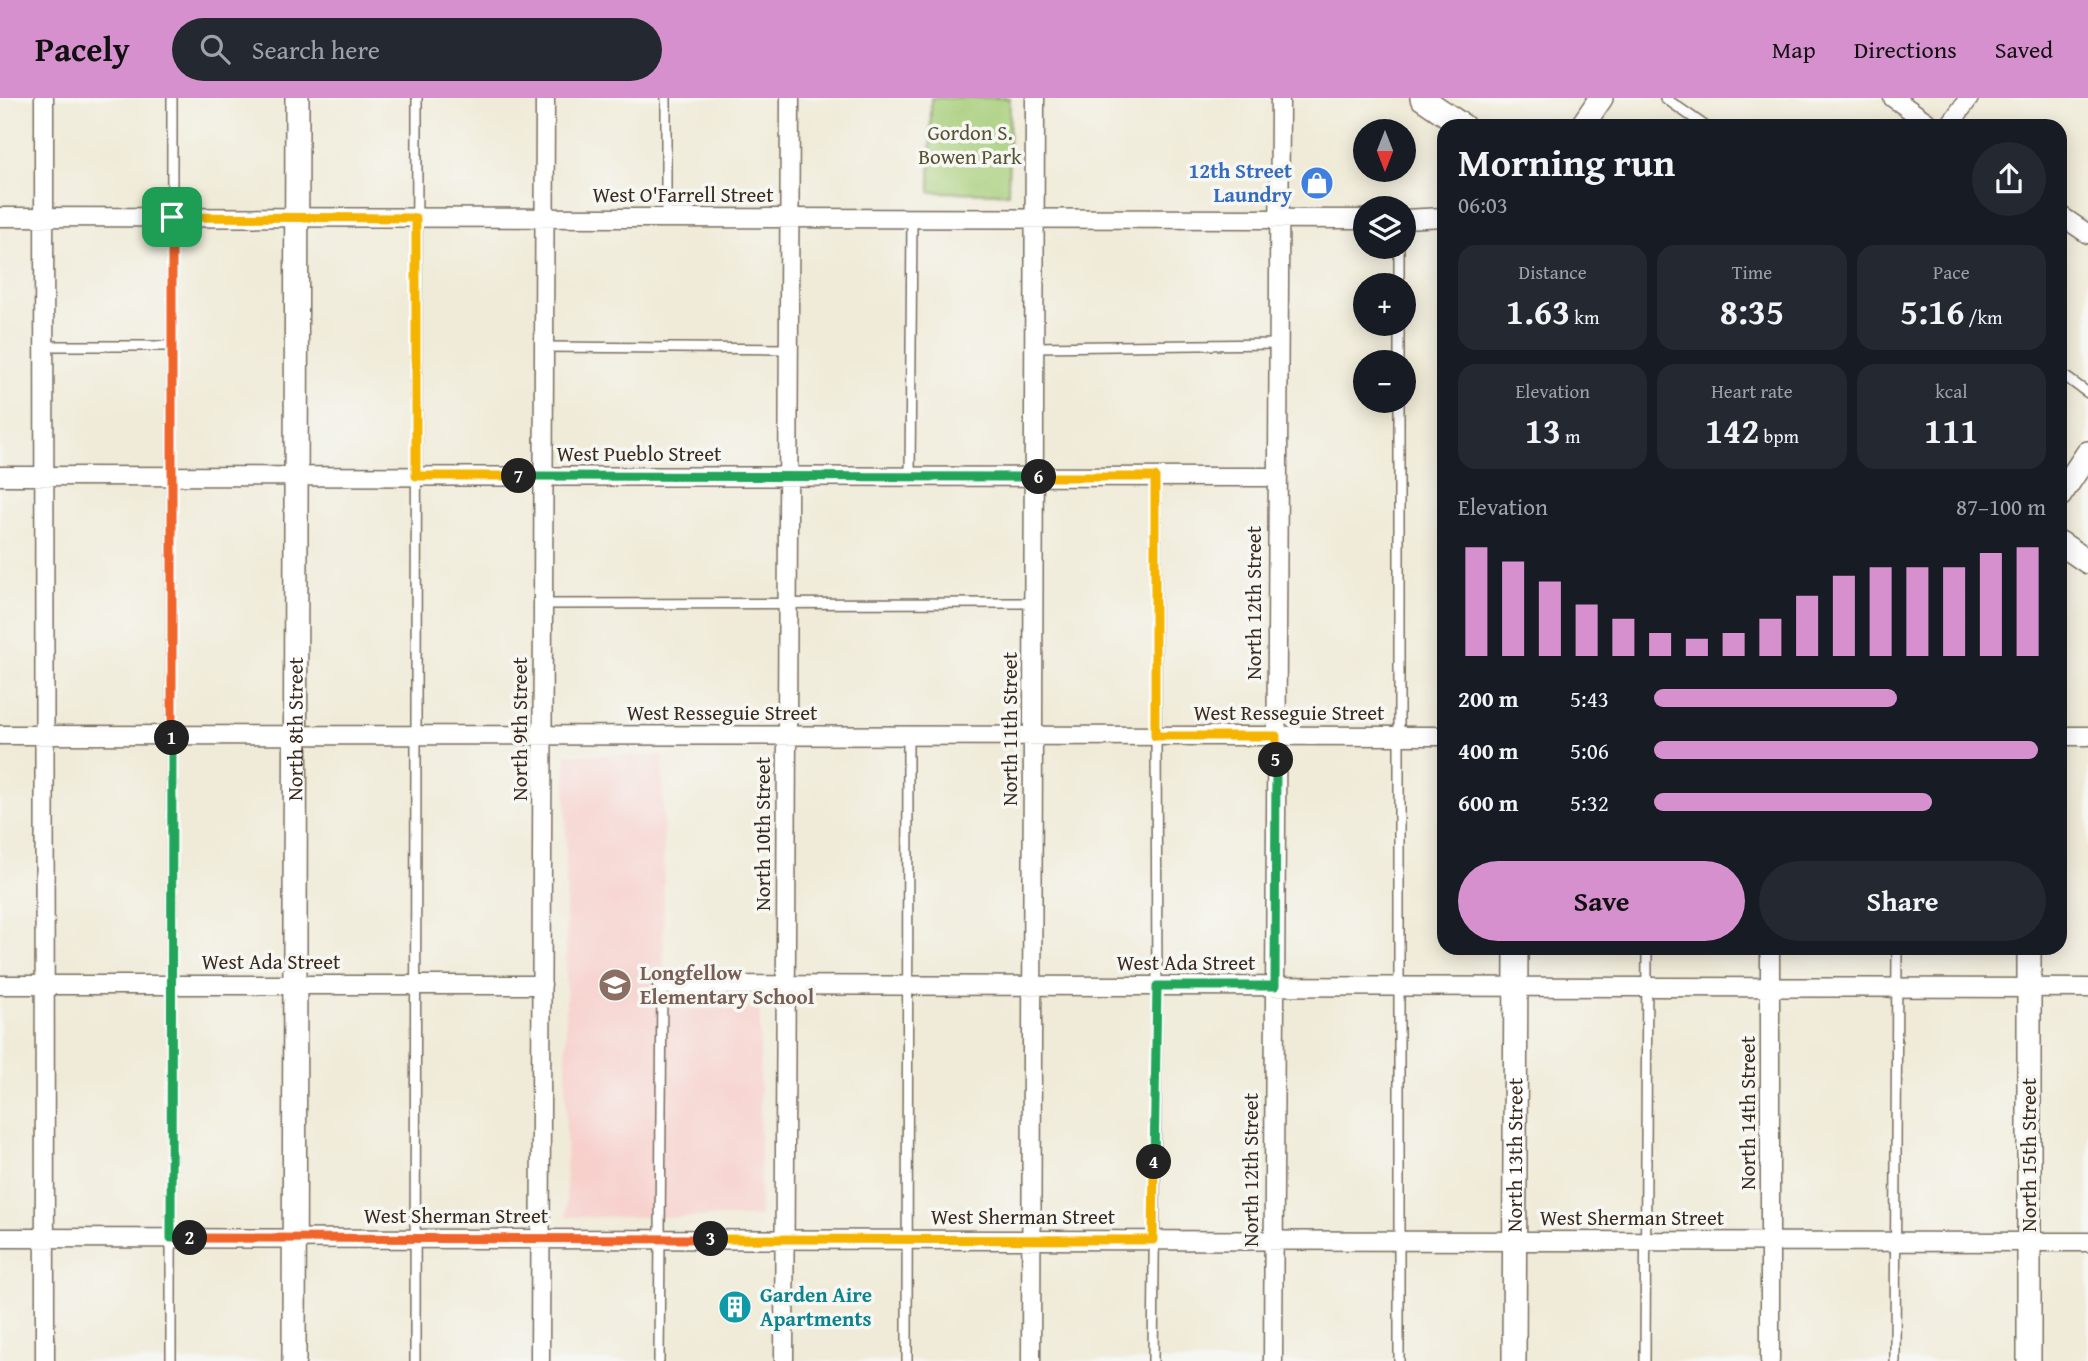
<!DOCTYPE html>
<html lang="en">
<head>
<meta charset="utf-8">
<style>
  body { margin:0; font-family:"Gentium Book Plus",serif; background:#242831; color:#f1f3f6; height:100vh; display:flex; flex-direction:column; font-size:26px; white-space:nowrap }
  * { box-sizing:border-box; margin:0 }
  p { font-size:23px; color:#9ea1a6 }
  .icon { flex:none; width:38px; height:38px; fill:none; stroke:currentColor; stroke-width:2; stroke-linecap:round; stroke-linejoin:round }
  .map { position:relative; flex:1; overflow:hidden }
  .side { position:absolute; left:1437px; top:21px; width:630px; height:836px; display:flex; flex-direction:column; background:#171b24; border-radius:21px; box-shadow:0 4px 18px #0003 }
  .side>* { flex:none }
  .needle { width:46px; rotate:180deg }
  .controls { position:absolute; left:1353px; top:21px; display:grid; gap:14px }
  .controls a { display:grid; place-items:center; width:63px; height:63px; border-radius:50%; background:#171b24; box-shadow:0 4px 18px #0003; font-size:35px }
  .pin { position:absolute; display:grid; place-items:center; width:60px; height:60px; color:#fff; margin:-30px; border-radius:14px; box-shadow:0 4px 10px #0006 }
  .km { position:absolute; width:35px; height:35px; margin:-18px; border-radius:50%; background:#222; color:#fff; font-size:19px; line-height:35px; text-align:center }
  .round { display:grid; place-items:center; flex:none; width:74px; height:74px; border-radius:37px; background:#242831 }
  .headline { display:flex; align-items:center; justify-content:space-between; height:119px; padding:0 21px }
  h1 { font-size:38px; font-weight:700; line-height:52px }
  .metrics { display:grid; grid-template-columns:repeat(3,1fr); gap:10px; height:119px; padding:7px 21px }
  .metrics div { display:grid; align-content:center; border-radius:18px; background:#242831; text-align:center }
  .metrics b { font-size:35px; font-weight:700 }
  .metrics small { font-size:19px; font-weight:400 }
  .metrics p { font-size:19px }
  .chart { height:196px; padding:14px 21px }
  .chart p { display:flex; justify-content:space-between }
  .chart svg { width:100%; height:126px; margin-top:7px; stroke:#d690ce; stroke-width:6 }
  .button { display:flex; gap:14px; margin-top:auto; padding:14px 21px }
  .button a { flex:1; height:80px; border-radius:42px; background:#d690ce; color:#111; font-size:28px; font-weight:700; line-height:80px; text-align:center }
  .button a+a { background:#242831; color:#f1f3f6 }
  ul { padding:0 21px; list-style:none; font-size:23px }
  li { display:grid; grid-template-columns:112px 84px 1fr; align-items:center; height:52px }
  li i { height:18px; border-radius:9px; background:#d690ce }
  header { display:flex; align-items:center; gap:42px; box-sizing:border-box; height:98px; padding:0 35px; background:#d690ce; color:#111 }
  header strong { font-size:33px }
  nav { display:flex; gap:38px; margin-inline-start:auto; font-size:24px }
  .search { width:490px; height:63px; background:#242831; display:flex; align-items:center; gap:18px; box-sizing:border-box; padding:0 24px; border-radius:38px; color:#9ea1a6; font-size:26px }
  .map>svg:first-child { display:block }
  .built { fill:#f7d0cc }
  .green { fill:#a7ce79; stroke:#717c4c; stroke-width:2 }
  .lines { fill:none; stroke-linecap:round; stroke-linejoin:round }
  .service-casing { stroke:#7a6e5f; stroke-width:12 }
  .minor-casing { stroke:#7a6e5f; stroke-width:21 }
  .tertiary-casing { stroke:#7a6e5f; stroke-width:26 }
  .service { stroke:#fff; stroke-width:9 }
  .minor { stroke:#fff; stroke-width:18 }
  .tertiary { stroke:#fff; stroke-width:23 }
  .split-1-casing { stroke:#fff; stroke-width:14 }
  .split-2-casing { stroke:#fff; stroke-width:14 }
  .split-3-casing { stroke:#fff; stroke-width:14 }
  .split-4-casing { stroke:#fff; stroke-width:14 }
  .split-5-casing { stroke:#fff; stroke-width:14 }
  .split-6-casing { stroke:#fff; stroke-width:14 }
  .split-7-casing { stroke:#fff; stroke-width:14 }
  .split-8-casing { stroke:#fff; stroke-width:14 }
  .split-1 { stroke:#f0652b; stroke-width:9 }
  .split-2 { stroke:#22a559; stroke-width:9 }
  .split-3 { stroke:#f0652b; stroke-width:9 }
  .split-4 { stroke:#f5b400; stroke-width:9 }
  .split-5 { stroke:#22a559; stroke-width:9 }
  .split-6 { stroke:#f5b400; stroke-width:9 }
  .split-7 { stroke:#22a559; stroke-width:9 }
  .split-8 { stroke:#f5b400; stroke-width:9 }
  .labels { text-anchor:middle; stroke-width:7; stroke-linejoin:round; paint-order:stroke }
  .park-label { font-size:21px; fill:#565335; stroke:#f6f6f2 }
  .shop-label { font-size:21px; font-weight:bold; fill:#366cbe; stroke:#f6f6f2; text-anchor:end }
  .street-label { font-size:21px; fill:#3b2a1e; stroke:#f6f6f2 }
  .education-label { font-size:21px; font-weight:bold; fill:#785e54; stroke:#f6f6f2; text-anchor:start }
  .culture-label { font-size:21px; font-weight:bold; fill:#0d838f; stroke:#f6f6f2; text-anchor:start }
</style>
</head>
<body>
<header>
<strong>Pacely</strong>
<div class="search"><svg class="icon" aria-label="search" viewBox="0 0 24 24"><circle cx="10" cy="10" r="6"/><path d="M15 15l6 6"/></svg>Search here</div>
<nav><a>Map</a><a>Directions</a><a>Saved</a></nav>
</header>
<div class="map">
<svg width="2088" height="1263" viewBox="0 0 2088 1263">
  <rect width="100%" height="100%" fill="#f6f6f2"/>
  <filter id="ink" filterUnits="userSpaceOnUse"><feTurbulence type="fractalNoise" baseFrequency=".0143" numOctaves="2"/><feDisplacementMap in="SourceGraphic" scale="14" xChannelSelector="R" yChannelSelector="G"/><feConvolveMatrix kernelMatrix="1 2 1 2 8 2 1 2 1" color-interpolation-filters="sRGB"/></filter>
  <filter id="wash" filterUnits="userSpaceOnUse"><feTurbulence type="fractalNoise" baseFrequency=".00686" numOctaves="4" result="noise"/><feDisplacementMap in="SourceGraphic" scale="28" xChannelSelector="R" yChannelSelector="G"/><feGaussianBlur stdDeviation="1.57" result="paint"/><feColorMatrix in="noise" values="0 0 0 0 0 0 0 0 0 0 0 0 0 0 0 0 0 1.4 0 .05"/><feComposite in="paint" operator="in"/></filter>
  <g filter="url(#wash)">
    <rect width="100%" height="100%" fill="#f0ebd8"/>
    <path class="built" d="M 566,657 L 663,657 L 664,910 L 760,911 L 760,1119 L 566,1119 Z"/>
    <path class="green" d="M 931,0 L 1010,0 L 1008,95 L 930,94 Z"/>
  </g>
  <g filter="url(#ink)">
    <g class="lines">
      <defs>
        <path id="service" d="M 666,0 L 666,120
          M 1665,0 L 1705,28
          M 1399,149 L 1399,187
          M 1399,226 L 1399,264
          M 44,248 L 172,248
          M 544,249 L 788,251
          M 1034,249 L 1279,246
          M 2060,275 L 2088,295
          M 910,379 L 912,120
          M 543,506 L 1033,505
          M 171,1263 L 172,0
          M 415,1263 L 417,0
          M 659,1263 L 662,887
          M 907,1263 L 908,638
          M 1153,1263 L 1157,888 L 1155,379
          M 1399,1263 L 1399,303
          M 1645,1263 L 1647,850
          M 1895,1263 L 1897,850"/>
        <path id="minor" d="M 44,0 L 45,1263
          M 1893,0 L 1933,28
          M 1949,28 L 1969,0
          M 2060,117 L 2088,136
          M 0,119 L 1365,121
          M 1404,121 L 1444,119
          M 0,378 L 1278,379
          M 0,637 L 1444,638
          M 2060,638 L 2088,638
          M 0,887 L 542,887
          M 662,887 L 2088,890
          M 0,1140 L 2088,1144
          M 540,1263 L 545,0
          M 784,1263 L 790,0
          M 1031,1263 L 1035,0
          M 1273,1263 L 1280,0
          M 1770,1263 L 1770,850"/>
        <g id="tertiary">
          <path d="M 1422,0 L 1463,28"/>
          <path d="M 1582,28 L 1601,0"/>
          <path d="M 2060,397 L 2088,355"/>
          <path d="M 2060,445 L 2088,464"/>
          <path id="s1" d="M 294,1263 L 297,0"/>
          <path id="s2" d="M 1514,1263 L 1516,850"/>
          <path d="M 2029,1263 L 2029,850"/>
        </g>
      </defs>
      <use href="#service" class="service-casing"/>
      <use href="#minor" class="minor-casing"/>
      <use href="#tertiary" class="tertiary-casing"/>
      <use href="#service" class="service"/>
      <use href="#minor" class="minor"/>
      <use href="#tertiary" class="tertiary"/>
    </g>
  </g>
  <g class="lines" filter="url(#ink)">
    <defs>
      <path id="split-1" d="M 172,640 L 172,119"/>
      <path id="split-2" d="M 172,640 L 171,1140 L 190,1140"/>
      <path id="split-3" d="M 190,1140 L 711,1141"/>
      <path id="split-4" d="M 711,1141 L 1153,1142 L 1154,1064"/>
      <path id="split-5" d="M 1154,1064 L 1157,888 L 1275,888 L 1276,662"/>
      <path id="split-6" d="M 1039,379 L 1155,379 L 1155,638 L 1276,638 L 1276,662"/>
      <path id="split-7" d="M 519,378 L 1039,379"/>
      <path id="split-8" d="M 172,119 L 416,120 L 416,378 L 519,378"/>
    </defs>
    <use href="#split-1" class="split-1-casing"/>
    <use href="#split-2" class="split-2-casing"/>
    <use href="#split-3" class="split-3-casing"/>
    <use href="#split-4" class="split-4-casing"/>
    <use href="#split-5" class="split-5-casing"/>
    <use href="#split-6" class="split-6-casing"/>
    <use href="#split-7" class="split-7-casing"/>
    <use href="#split-8" class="split-8-casing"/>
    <use href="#split-1" class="split-1"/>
    <use href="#split-2" class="split-2"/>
    <use href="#split-3" class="split-3"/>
    <use href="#split-4" class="split-4"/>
    <use href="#split-5" class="split-5"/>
    <use href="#split-6" class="split-6"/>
    <use href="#split-7" class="split-7"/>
    <use href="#split-8" class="split-8"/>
  </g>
  <defs>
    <symbol id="shop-disc" viewBox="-11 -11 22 22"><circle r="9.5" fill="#3f7fe0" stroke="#f6f6f2"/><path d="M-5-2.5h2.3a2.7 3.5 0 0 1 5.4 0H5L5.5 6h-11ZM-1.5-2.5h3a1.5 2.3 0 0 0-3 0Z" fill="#fff"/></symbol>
    <symbol id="school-disc" viewBox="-11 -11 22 22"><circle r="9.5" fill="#8d6e63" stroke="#f6f6f2"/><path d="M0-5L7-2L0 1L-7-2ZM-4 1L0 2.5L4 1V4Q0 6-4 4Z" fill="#fff"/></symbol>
    <symbol id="building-disc" viewBox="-11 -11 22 22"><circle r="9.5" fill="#0f9aa8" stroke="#f6f6f2"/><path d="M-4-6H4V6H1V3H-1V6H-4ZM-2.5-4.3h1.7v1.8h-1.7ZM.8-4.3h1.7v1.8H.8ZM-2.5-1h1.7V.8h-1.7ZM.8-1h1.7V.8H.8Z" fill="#fff"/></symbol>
  </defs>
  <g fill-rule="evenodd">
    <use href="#shop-disc" x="1298" y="66" width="38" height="38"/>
    <use href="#school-disc" x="596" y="868" width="38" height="38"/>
    <use href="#building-disc" x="716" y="1190" width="38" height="38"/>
  </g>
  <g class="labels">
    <g class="park-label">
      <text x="970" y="42">Gordon S.<tspan x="970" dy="24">Bowen Park</tspan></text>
    </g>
    <g class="shop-label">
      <text x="1292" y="80">12th Street<tspan x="1292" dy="24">Laundry</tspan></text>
    </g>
    <g class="street-label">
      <text x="683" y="104">West O'Farrell Street</text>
      <text x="639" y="363">West Pueblo Street</text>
      <text transform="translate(1254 505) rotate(-90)" y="7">North 12th Street</text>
      <text x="722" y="622">West Resseguie Street</text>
      <text x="1289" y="622">West Resseguie Street</text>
      <text transform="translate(520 631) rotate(-90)" y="7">North 9th Street</text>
      <text transform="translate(1010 631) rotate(-90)" y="7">North 11th Street</text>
      <text dy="7" stroke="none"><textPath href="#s1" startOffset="632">North 8th Street</textPath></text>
      <text transform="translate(763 736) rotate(-90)" y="7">North 10th Street</text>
      <text x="271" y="871">West Ada Street</text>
      <text x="1186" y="872">West Ada Street</text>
      <text transform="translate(1748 1015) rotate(-90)" y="7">North 14th Street</text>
      <text dy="7" stroke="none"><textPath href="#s2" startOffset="206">North 13th Street</textPath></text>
      <text transform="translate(2029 1057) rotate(-90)" y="7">North 15th Street</text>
      <text transform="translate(1251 1072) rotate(-90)" y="7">North 12th Street</text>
      <text x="456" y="1125">West Sherman Street</text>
      <text x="1023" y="1126">West Sherman Street</text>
      <text x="1632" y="1127">West Sherman Street</text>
    </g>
    <g class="education-label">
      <text x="640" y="882">Longfellow<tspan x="640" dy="24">Elementary School</tspan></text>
    </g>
    <g class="culture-label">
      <text x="760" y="1204">Garden Aire<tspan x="760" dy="24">Apartments</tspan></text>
    </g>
  </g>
</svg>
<div class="controls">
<a><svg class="needle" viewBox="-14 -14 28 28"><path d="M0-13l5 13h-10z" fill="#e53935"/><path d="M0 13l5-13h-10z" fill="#9ea1a6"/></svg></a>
<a><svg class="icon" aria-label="layers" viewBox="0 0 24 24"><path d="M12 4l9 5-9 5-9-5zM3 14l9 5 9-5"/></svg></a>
<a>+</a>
<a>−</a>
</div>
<div class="pin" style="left:172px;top:119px;background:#1e9e55"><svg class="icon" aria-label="arrive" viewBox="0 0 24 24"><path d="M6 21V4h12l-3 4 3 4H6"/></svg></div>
<b class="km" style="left:172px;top:640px">1</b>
<b class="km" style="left:190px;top:1140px">2</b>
<b class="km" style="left:711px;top:1141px">3</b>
<b class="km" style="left:1154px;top:1064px">4</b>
<b class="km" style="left:1276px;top:662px">5</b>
<b class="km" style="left:1039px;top:379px">6</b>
<b class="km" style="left:519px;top:378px">7</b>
<section class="side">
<div class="headline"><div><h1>Morning run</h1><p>06:03</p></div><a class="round"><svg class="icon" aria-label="share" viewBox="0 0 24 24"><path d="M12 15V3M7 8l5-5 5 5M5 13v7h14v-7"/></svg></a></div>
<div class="metrics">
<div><p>Distance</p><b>1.63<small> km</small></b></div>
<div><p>Time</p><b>8:35</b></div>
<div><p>Pace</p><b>5:16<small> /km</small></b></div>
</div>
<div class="metrics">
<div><p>Elevation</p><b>13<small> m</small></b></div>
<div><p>Heart rate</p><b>142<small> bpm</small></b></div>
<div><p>kcal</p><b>111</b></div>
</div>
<div class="chart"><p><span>Elevation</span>87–100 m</p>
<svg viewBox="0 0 160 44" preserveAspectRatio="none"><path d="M5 44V6M15 44V11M25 44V18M35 44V26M45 44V31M55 44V36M65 44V38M75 44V36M85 44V31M95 44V23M105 44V16M115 44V13M125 44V13M135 44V13M145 44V8M155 44V6"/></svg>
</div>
<ul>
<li><b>200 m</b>5:43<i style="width:62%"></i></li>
<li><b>400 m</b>5:06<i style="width:98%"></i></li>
<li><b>600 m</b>5:32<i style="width:71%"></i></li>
</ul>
<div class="button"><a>Save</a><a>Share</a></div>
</section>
</div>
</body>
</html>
